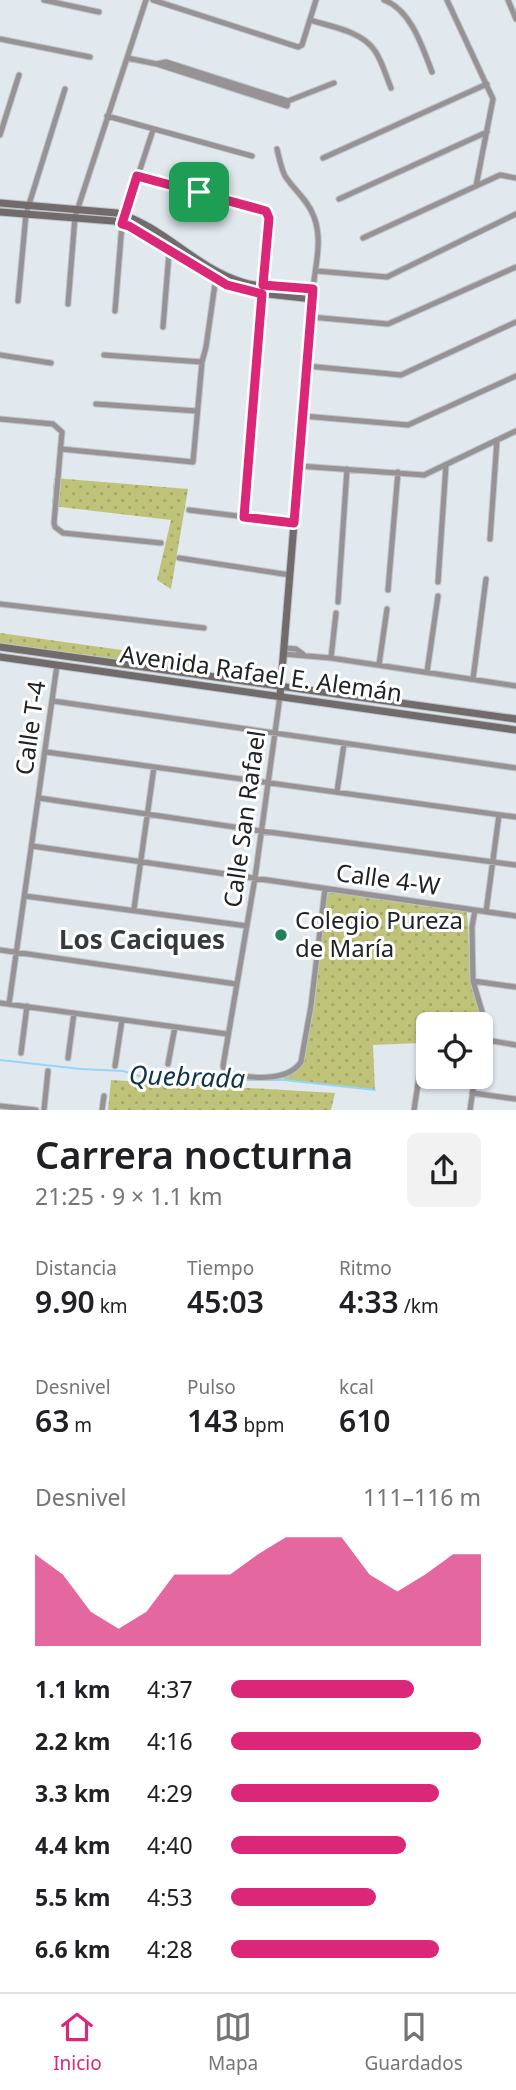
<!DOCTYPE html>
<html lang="es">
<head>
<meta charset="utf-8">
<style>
  body { margin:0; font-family:"Noto Sans",sans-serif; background:#f2f2f2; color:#202124; height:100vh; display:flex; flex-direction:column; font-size:26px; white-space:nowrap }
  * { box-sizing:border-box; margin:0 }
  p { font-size:23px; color:#757577 }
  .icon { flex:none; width:38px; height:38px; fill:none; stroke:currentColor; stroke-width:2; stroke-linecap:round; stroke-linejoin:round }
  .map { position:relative; height:1110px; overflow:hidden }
  .details { display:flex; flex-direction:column; background:#fff; flex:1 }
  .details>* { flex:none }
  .tools { position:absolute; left:416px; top:1012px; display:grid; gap:14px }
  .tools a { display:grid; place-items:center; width:77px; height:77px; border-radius:10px; background:#fff; box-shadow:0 2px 5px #0004; font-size:35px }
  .pin { position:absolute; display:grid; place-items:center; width:60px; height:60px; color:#fff; margin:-30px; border-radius:14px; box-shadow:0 4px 10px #0006 }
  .round { display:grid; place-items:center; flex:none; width:74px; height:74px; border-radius:10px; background:#f2f2f2 }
  .head { display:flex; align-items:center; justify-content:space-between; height:119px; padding:0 35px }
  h1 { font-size:38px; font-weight:600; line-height:52px }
  .figures { display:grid; grid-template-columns:repeat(3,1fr); gap:10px; height:119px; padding:7px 35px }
  .figures div { display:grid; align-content:center }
  .figures b { font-size:30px; font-weight:600 }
  .figures small { font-size:19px; font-weight:400 }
  .figures p { font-size:19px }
  .chart { height:196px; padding:14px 35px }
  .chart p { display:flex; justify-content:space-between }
  .chart svg { width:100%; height:126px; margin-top:7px; fill:#db2777; opacity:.7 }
  ul { padding:0 35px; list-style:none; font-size:23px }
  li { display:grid; grid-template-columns:112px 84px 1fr; align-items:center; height:52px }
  li i { height:18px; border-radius:9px; background:#db2777 }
  .menu { display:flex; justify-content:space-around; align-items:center; height:98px; border-top:2px solid #e0e0e0; background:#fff; font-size:19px; color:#757577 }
  .menu a { display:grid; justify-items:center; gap:4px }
  .menu .on { color:#db2777 }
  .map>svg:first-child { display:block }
  .green { fill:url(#green-dots) }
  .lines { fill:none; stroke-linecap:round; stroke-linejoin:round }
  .stream { stroke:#95d5fa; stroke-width:2 }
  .street-casing { stroke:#bec5ca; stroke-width:7 }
  .secondary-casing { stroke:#bec5ca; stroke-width:9 }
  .street { stroke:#979394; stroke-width:5 }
  .secondary { stroke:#716b6c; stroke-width:7 }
  .route-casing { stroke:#fff; stroke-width:14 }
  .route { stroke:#db2777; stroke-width:9 }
  .poi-dot { fill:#20825b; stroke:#fff; stroke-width:2.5 }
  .labels { text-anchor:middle; stroke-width:6; stroke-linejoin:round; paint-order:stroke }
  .street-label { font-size:24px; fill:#202325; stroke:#fff }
  .poi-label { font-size:24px; fill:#202325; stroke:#fff; text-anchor:start }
  .neighbourhood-label { font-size:26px; font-weight:bold; fill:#353a3f; stroke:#fff }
  .water-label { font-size:26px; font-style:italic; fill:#0f3447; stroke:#fff }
</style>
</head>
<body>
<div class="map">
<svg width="516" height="1110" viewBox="0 0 516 1110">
  <defs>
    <pattern id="green-dots" width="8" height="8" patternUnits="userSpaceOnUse" patternTransform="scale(1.75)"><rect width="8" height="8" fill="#bec379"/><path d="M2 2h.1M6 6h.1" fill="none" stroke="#a3a768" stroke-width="1.8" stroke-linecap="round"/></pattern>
  </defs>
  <rect width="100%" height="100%" fill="#e1e8ee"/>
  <path class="green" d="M 54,478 L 188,489 L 171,589 L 157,580 L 171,520 L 52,506 Z
    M 0,633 L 207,662 L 206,671 L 0,644 Z
    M 325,889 L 466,909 C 470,933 468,957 472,981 C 475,998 481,1005 478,1024 L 429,1024 L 429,1033 L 420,1043 L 373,1045 L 375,1090 L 284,1080 L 283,1075 L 301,1062 Z
    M 111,1080 L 335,1093 L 331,1110 L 108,1110 Z"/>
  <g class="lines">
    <path class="stream" d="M 0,1060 L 81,1069 L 123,1071 L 139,1076 L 174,1075 L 198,1080 L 284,1080 L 375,1090"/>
    <defs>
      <path id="street" d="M 44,0 L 99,12
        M 153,0 L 298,47 L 302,45 L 316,0
        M 384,0 C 411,10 422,46 432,72
        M 447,0 L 493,99 L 476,186
        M 508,0 L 516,19
        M 310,20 C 332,27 362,31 375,51 C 382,61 386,76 391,88
        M 0,39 L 90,57
        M 127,58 L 157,64 L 287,106 L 288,101
        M 157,64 L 166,62 L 288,101 L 334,83
        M 107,116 L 252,156
        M 0,135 L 19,75
        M 277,149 C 279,157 281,168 285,176 C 294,190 308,200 314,217 C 323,240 315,267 313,289
        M 323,158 L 487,84
        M 137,176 L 262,209 L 268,214 L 244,517
        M 339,199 L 487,132
        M 363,238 L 500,175 L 516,178
        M 317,271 L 387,277 L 516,214
        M 18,301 L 26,214 L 65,89
        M 68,304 L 75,217 L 146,0
        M 115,311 L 122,224 L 153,130
        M 311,317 L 388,324 L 516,267
        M 163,327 L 170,241
        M 0,355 L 51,363
        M 104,355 L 202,362
        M 307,366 L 401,375 L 516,322
        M 96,404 L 197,411
        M 303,416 L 408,425 L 516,376
        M 0,419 L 53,424 L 62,432 L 54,523 L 55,527 L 63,533 L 161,543
        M 61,449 L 193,462 L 202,362 L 206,347 L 216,277
        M 299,466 L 424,475 L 516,431
        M 189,510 L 294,523
        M 490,539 L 497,440
        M 179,558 L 290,575
        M 438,582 L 446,465
        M 388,590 L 398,472
        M 338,602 L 347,469
        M 0,604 L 204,628
        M 284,648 L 296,649 L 303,654
        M 284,654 L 331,658 L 516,686
        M 331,658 L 336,613
        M 379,665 L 387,609
        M 427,672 L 438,596
        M 473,679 L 486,579
        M 280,696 L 255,878 L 223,1066 L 226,1073 C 248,1078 287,1083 301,1062 L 311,1006 L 325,889
        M 53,701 L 516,768
        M 46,752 L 516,817
        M 337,792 L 344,744
        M 39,798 L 261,831 L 516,865
        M 32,846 L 516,916
        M 25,896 L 247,926
        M 134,909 L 154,767
        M 475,910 L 472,927 L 473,981 L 483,1015 L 481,1040
        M 486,912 L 499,815
        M 0,950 L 236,984
        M 473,981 L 516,987
        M 0,1003 L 227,1034
        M 9,1004 L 57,665
        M 481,1039 L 516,1045
        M 21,1053 L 27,1006
        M 68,1058 L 74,1013
        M 168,1064 L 175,1027
        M 115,1066 L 122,1020
        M 472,1093 L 516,1099
        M 0,1106 L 36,1110
        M 44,1110 L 48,1071
        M 102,1110 L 104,1096
        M 414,1110 L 424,1044 L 429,1039
        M 470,1110 L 475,1076"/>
      <path id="secondary" d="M 0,203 L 117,213 C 163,226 197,269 242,282 C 264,289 290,287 313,289 L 280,696
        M 0,212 L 114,221 L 129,226 L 227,285 L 250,292 L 313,299
        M 0,647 L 516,719
        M 0,657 L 516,730"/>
    </defs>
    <use href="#street" class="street-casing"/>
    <use href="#secondary" class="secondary-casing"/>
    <use href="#street" class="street"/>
    <use href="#secondary" class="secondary"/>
  </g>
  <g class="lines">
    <defs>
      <path id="route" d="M 137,176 L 266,211 L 269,218 L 263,285 L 313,289 L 294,523 L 244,517 L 262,294 L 227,285 L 129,226 L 122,224 Z"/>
    </defs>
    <use href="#route" class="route-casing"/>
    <use href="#route" class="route"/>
  </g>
  <circle class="poi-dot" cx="281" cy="935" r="7"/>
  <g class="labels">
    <g class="street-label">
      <text transform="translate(261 674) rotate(8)" y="8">Avenida Rafael E. Alemán</text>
      <text transform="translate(31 728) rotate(-82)" y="8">Calle T-4</text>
      <text transform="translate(245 819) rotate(-82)" y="8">Calle San Rafael</text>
      <text transform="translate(388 880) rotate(8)" y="8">Calle 4-W</text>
    </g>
    <g class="poi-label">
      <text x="295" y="929">Colegio Pureza<tspan x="295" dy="28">de María</tspan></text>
    </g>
    <g class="neighbourhood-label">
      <text x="142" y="949">Los Caciques</text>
    </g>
    <g class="water-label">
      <text transform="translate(187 1077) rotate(2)" y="9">Quebrada</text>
    </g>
  </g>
</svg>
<div class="tools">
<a><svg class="icon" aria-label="locate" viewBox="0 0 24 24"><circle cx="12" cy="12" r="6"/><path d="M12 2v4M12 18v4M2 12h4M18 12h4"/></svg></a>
</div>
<div class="pin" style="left:199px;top:192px;background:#1e9e55"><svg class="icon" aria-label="arrive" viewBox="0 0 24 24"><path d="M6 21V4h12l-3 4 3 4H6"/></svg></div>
</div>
<section class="details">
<div class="head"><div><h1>Carrera nocturna</h1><p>21:25 · 9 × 1.1 km</p></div><a class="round"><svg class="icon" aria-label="share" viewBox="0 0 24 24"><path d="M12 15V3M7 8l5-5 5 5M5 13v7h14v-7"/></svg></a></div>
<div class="figures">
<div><p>Distancia</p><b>9.90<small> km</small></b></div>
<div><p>Tiempo</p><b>45:03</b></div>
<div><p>Ritmo</p><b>4:33<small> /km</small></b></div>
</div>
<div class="figures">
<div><p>Desnivel</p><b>63<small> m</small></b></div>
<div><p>Pulso</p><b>143<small> bpm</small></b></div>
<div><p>kcal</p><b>610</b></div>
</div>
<div class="chart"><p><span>Desnivel</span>111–116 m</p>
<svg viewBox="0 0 160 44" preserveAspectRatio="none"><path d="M0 44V12L10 19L20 32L30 38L40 32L50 19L60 19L70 19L80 12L90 6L100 6L110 6L120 19L130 25L140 19L150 12L160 12V44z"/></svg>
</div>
<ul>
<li><b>1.1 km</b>4:37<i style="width:73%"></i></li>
<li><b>2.2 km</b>4:16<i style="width:100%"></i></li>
<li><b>3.3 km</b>4:29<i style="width:83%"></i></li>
<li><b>4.4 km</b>4:40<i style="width:70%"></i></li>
<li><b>5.5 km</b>4:53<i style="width:58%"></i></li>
<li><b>6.6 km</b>4:28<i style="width:83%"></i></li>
</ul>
</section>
<nav class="menu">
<a class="on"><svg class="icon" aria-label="home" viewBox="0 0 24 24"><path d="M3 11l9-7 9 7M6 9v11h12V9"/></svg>Inicio</a>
<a><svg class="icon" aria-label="map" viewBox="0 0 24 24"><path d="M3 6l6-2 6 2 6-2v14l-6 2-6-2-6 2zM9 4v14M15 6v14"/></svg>Mapa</a>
<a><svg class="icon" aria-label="saved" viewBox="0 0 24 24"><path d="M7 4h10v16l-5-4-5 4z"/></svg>Guardados</a>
</nav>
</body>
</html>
